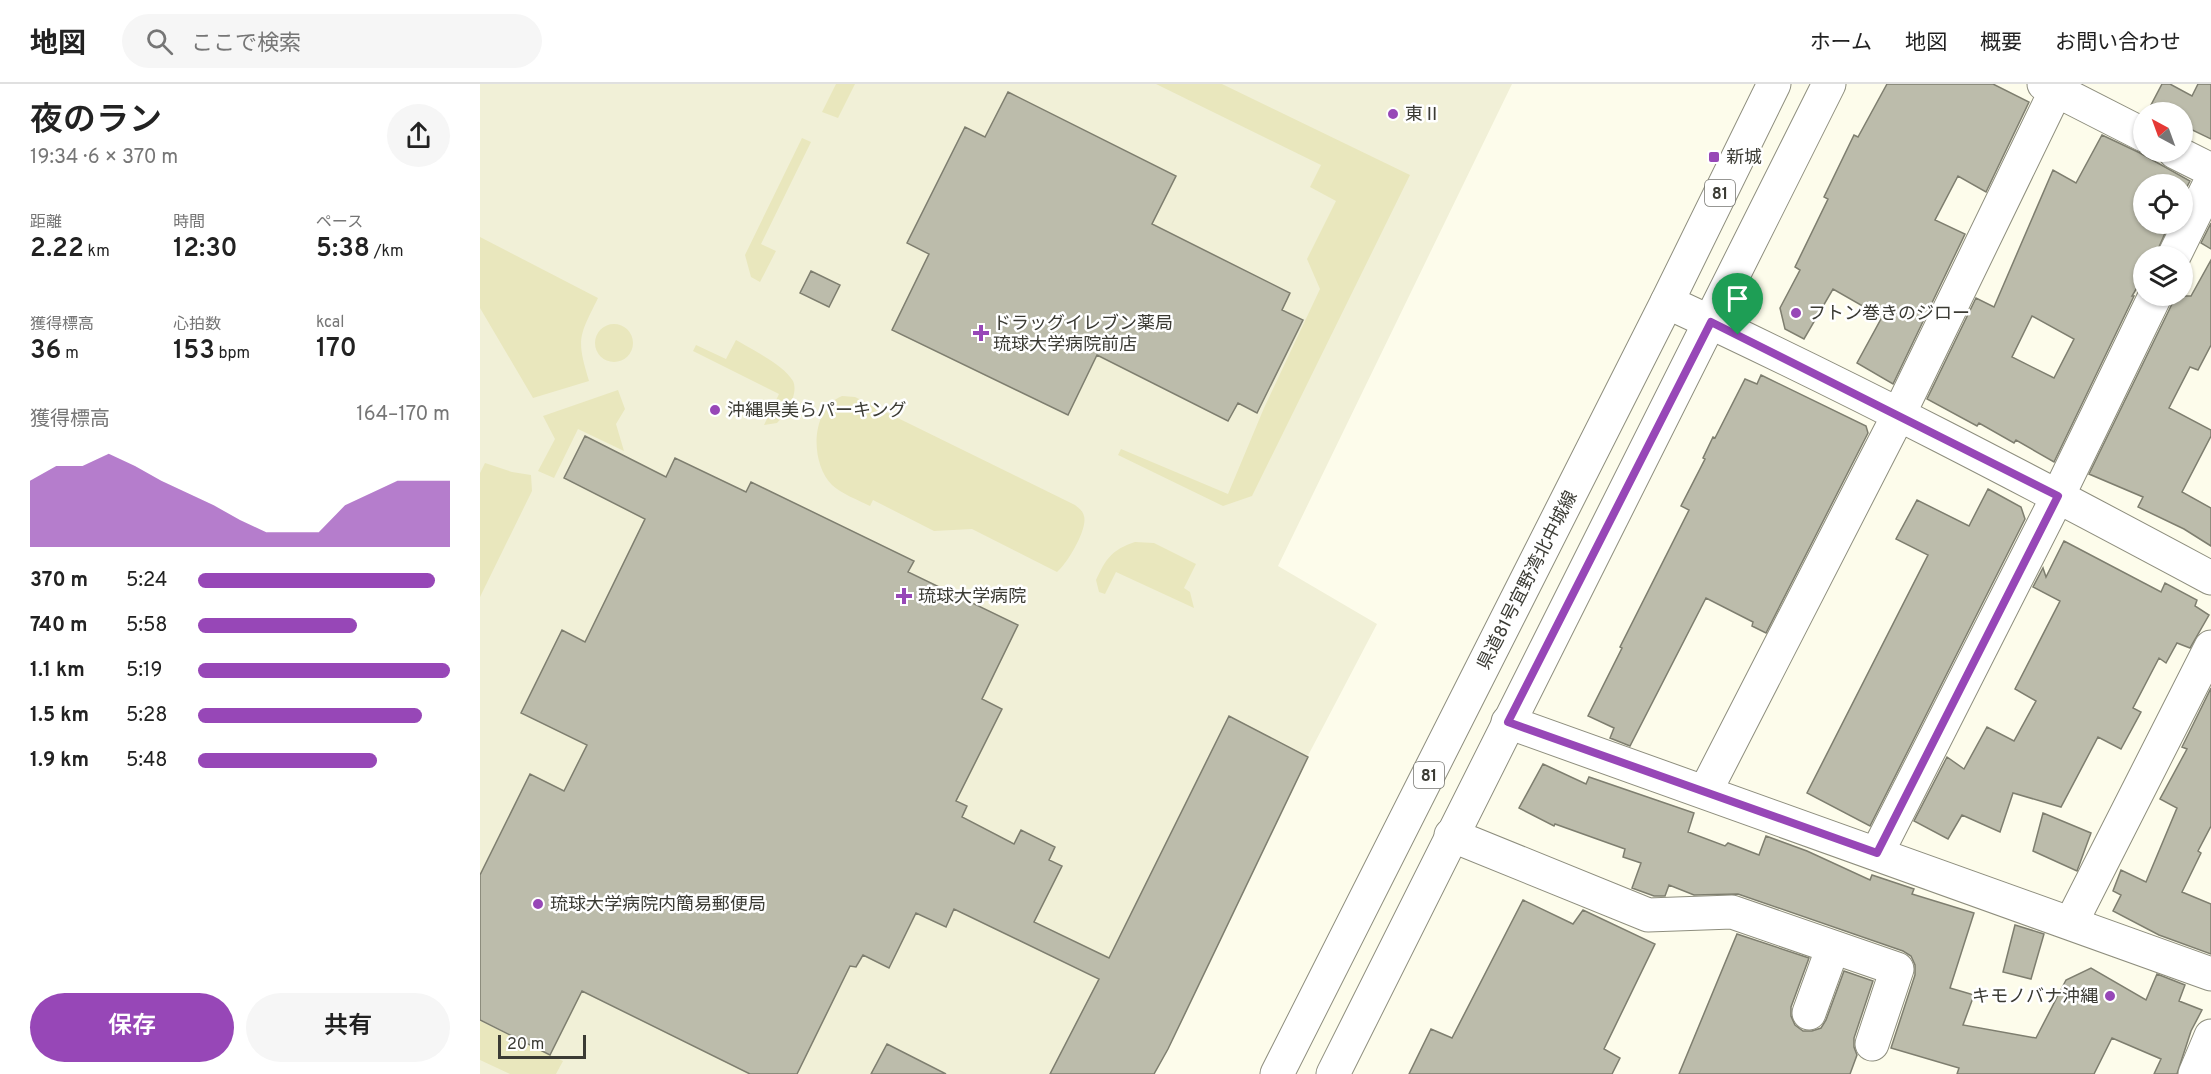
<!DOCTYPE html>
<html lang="ja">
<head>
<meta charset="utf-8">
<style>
  body { margin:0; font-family:Overpass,"Noto Sans JP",sans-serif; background:#f6f6f6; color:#222; height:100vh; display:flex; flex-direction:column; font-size:22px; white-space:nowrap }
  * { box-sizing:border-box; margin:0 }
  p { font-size:20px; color:#767676 }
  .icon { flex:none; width:33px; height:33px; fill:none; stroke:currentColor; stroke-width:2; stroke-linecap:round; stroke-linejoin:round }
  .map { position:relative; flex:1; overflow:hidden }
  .drawer { display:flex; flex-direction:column; background:#fff; width:480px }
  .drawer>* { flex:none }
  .needle { width:39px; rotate:319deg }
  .buttons { position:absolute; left:1653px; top:18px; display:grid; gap:12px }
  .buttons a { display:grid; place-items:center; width:60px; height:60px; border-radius:50%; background:#fff; box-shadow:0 2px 4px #0004; font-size:30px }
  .scale { position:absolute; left:18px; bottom:15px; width:88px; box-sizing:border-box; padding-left:6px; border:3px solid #3b3b34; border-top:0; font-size:16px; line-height:21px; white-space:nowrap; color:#3b3b34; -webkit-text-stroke:4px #fff; paint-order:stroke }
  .pin { position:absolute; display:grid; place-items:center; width:51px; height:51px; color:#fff; margin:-62px -26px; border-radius:50% 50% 50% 0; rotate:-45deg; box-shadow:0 0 6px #0007 }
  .pin .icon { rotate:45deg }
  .round { display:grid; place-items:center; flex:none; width:63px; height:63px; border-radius:32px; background:#f6f6f6 }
  .summary { display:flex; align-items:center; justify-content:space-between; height:102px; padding:0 30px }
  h1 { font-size:33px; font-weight:600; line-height:45px }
  .metrics { display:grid; grid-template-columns:repeat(3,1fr); gap:9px; height:102px; padding:6px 30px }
  .metrics div { display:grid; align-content:center }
  .metrics b { font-size:26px; font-weight:600 }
  .metrics small { font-size:16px; font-weight:400 }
  .metrics p { font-size:16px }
  .chart { height:168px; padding:12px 30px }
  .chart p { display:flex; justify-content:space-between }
  .chart svg { width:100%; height:108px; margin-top:6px; fill:#9747b7; opacity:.7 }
  .action { display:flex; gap:12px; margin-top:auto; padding:12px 30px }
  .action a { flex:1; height:69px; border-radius:36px; background:#9747b7; color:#fff; font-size:24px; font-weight:600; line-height:69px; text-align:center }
  .action a+a { background:#f6f6f6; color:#222 }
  ul { padding:0 30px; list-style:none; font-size:20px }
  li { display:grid; grid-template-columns:96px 72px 1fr; align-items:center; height:45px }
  li i { height:15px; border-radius:8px; background:#9747b7 }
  header { display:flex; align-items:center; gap:36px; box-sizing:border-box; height:84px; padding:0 30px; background:#fff; border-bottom:2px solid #e0e0e0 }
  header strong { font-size:28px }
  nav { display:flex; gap:33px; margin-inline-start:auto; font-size:21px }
  .search { width:420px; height:54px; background:#f6f6f6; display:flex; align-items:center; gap:15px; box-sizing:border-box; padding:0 21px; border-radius:33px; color:#767676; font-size:22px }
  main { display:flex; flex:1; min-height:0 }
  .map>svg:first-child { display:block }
  .built { fill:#f1f0d7 }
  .green { fill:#e9e7bd }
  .building { fill:#bcbcab; stroke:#7e7e6f; stroke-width:1.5; fill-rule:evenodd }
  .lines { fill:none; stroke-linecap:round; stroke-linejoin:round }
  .minor-casing { stroke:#8e8e7e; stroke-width:35 }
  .major-casing { stroke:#8e8e7e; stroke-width:35 }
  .minor { stroke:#fff; stroke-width:33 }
  .major { stroke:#fff; stroke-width:33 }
  .route-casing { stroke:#fff; stroke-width:12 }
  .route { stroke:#9747b7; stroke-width:8 }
  .poi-dot { fill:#9747b7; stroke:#fff; stroke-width:2 }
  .labels { text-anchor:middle; stroke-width:5; stroke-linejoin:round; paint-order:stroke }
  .shield { fill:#fff; stroke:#767671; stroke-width:1.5 }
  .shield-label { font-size:16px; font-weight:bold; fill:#3b3b34 }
  .poi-label { font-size:18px; fill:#3b3b34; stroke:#fff; text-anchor:start }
  .street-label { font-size:18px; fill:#3b3b34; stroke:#fff }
</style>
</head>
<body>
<header>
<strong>地図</strong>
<div class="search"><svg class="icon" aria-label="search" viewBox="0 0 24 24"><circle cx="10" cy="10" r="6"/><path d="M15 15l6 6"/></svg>ここで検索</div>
<nav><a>ホーム</a><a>地図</a><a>概要</a><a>お問い合わせ</a></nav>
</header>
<main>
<section class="drawer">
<div class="summary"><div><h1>夜のラン</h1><p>19:34 · 6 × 370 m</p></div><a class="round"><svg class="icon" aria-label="share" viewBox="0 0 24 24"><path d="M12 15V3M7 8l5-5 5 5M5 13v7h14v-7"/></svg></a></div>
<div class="metrics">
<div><p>距離</p><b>2.22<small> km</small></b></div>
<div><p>時間</p><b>12:30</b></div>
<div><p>ペース</p><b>5:38<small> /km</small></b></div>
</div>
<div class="metrics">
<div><p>獲得標高</p><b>36<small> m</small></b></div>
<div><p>心拍数</p><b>153<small> bpm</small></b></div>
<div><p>kcal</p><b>170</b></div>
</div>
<div class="chart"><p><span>獲得標高</span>164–170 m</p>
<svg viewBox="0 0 160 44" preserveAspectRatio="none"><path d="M0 44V17L10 11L20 11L30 6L40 11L50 17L60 22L70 27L80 33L90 38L100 38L110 38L120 27L130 22L140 17L150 17L160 17V44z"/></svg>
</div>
<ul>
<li><b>370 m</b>5:24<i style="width:94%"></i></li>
<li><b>740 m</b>5:58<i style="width:63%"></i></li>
<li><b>1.1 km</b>5:19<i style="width:100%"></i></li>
<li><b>1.5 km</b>5:28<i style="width:89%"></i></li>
<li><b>1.9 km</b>5:48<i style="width:71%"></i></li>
</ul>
<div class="action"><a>保存</a><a>共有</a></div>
</section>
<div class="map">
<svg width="1731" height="990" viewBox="0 0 1731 990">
  <rect width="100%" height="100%" fill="#fdfceb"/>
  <path class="built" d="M 0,0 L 1032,0 L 798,482 L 897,540 L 661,990 L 0,990 Z"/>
  <path class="green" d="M 356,0 L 375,0 L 358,34 L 342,28 Z
    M 676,0 L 742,0 L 930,91 L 772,412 L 743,422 L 638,371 L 641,365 L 748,410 L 784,324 L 840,205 L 827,175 L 856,117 L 830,103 L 841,81 Z
    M 322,54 L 331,58 L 281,160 L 296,167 L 280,198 L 271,193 L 265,171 Z
    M 0,153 L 118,214 C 99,253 96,254 109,297 L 53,314 L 0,224 Z
    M115 259a19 19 0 1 1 38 0a19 19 0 1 1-38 0Z
    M 256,256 C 271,265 304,281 313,297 C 319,310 306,330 297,339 L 284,341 L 299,310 L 213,267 L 216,261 L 246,275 Z
    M 138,306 L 145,325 L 136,340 L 144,367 L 98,345 L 74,394 L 58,387 L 75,355 L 63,332 Z
    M 362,312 L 375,313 L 595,421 C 599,424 603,427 604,432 C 608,445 587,480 577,488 L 492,445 L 454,447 L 393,416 L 390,422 C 378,416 362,410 352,401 C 330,379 330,325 362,312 Z
    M 5,379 L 32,388 L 51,391 L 52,407 L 0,513 L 0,389 Z
    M 655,458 L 674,459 L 716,480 L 704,504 L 710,508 L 714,524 L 636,488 L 625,510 L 619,508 L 616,496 C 626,475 631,466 655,458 Z
    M 0,937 L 83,977 L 76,990 L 30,990 L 0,976 Z"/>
  <path class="building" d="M 1407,0 L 1513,0 L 1549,18 L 1506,108 L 1478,92 L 1455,136 L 1485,150 L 1413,300 L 1377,279 L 1402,233 L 1353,205 L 1324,255 L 1305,245 L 1300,224 L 1320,186 L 1315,183 L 1348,115 L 1344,113 L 1374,51 L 1378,53 Z
    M 1682,0 L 1690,0 L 1712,12 L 1718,0 L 1731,0 L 1731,55 L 1702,41 L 1702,28 L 1685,28 L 1671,21 Z
    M 528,8 L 696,92 L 672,140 L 810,209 L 802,226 L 823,236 L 777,329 L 758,319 L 748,337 L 617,271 L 588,331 L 412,246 L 449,170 L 427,159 L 485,43 L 505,53 Z
    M 1622,51 L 1660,69 L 1710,97 L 1702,112 L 1702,100 L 1664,100 L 1664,140 L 1689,140 L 1675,172 L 1664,172 L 1664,192 L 1652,212 L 1654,212 L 1574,378 L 1536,356 L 1534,359 L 1499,339 L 1497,342 L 1447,315 L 1496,214 L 1514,223 L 1573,86 L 1596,99 ZM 1552,232 L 1594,255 L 1574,294 L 1532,273 Z
    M 1731,139 L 1731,165 L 1721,159 Z
    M 1731,176 L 1731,261 L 1718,286 L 1710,283 L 1689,324 L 1731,346 L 1731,352 L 1702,408 L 1731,424 L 1731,462 L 1704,445 L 1658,423 L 1663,413 L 1609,390 L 1692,220 L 1694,212 L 1711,212 Z
    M 331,187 L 360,201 L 349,223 L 320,209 Z
    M 1281,291 L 1386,342 L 1388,349 L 1286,549 L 1272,542 L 1273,538 L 1226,514 L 1150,662 L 1130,654 L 1134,644 L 1108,632 L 1142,564 L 1140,563 L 1209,426 L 1201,422 L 1225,375 L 1223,374 L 1233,353 L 1235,354 L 1265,295 L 1277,300 Z
    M 105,352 L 186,393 L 195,374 L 266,408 L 271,398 L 434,477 L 428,488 L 538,541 L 502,615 L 522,625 L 476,717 L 487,722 L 482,733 L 534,760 L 541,746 L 575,763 L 569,776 L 582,782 L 554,838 L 629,874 L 749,632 L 828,673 L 688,965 L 674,990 L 570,990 L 619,895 L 474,825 L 466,843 L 436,829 L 409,884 L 383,871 L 376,883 L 370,882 L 317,990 L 270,990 L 102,907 L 70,971 L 0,936 L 0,791 L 50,690 L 84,707 L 107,661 L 41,629 L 82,546 L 105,558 L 165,435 L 84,394 Z
    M 1508,405 L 1541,423 L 1545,435 L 1390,742 L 1327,709 L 1448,471 L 1416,455 L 1437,416 L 1489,442 Z
    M 1584,457 L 1681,508 L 1685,499 L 1717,516 L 1715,522 L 1729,531 L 1710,564 L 1697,559 L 1686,579 L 1679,574 L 1653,624 L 1661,628 L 1641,665 L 1618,653 L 1581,723 L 1533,709 L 1520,748 L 1482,731 L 1468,755 L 1434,737 L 1467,673 L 1484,685 L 1507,643 L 1534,657 L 1556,617 L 1535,605 L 1580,517 L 1553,503 L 1563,484 L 1566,493 Z
    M 1731,604 L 1731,742 L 1718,767 L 1721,769 L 1702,808 L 1731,820 L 1731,870 L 1679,851 L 1633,827 L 1641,811 L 1633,807 L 1641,786 L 1666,798 L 1697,724 L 1680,715 L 1707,665 L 1702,663 Z
    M 1063,680 L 1106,700 L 1109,693 L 1214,729 L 1208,748 L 1245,762 L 1248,759 L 1279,771 L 1286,752 L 1327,767 L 1390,796 L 1392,791 L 1434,805 L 1432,810 L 1494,829 L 1470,904 L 1494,911 L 1483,941 L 1556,954 L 1586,896 L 1611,884 L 1666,916 L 1677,890 L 1705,901 L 1699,917 L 1722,926 L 1711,947 L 1697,990 L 1674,990 L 1681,975 L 1632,954 L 1614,990 L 1477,990 L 1479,984 L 1411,964 L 1435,891 L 1435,881 L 1431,872 L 1423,867 L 1258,810 L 1214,811 L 1189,801 L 1185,812 L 1174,812 L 1152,804 L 1161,779 L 1143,773 L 1145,765 L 1075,740 L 1074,742 L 1039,724 Z
    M 1563,729 L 1611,749 L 1597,787 L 1553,767 Z
    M 1043,816 L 1093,840 L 1103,826 L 1175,860 L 1124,965 L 1140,974 L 1132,990 L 929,990 L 951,945 L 972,954 Z
    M 1535,841 L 1564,850 L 1551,895 L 1523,888 Z
    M 1257,850 L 1329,874 L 1311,923 L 1311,932 L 1315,941 L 1323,947 L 1332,947 L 1341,944 L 1346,936 L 1364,887 L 1393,897 L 1374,954 L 1374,963 L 1377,971 L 1370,990 L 1199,990 Z
    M 407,960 L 466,990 L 391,990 Z"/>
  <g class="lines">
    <defs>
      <path id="minor" d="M 1564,0 L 1664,51
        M 1695,68 L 1731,86
        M 1694,172 L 1731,97
        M 1187,218 C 1371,303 1552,398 1731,494
        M 1028,638 L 1731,890
        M 1225,708 L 1418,332 L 1579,0
        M 971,751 L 1168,831 L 1252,828 L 1417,885 L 1392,960
        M 1397,769 L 1578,412 L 1675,212
        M 1591,839 L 1731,563
        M 1329,929 L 1353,863
        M 1715,990 L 1731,952"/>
      <path id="major" d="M 797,990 L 1187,218 L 1294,0
        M 853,990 L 1349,0"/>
    </defs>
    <use href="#minor" class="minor-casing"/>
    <use href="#major" class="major-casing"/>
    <use href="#minor" class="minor"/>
    <use href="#major" class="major"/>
  </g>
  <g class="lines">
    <defs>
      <path id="route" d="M 1231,238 L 1578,412 L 1397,769 L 1028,638 Z"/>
    </defs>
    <use href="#route" class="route-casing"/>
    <use href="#route" class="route"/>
  </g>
  <g class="poi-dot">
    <circle cx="913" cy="30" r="6"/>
    <rect x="1228" y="67" width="12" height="12" rx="3"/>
    <circle cx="1316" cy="229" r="6"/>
    <path d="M498 240h6v6h6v6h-6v6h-6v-6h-6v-6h6z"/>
    <circle cx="235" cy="326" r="6"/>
    <path d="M421 503h6v6h6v6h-6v6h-6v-6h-6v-6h6z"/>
    <circle cx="58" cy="820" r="6"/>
    <circle cx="1630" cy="912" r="6"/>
  </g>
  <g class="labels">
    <g class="shield">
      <rect x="1225" y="96" width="30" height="26" rx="4.5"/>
      <rect x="934" y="678" width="30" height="26" rx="4.5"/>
    </g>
    <g class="shield-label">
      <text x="1240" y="115">81</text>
      <text x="949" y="697">81</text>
    </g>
    <g class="poi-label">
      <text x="925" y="36">東Ⅱ</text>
      <text x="1246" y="79">新城</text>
      <text x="1328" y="235">フトン巻きのジロー</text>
      <text x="513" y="245">ドラッグイレブン薬局<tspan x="513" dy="21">琉球大学病院前店</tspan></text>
      <text x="247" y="332">沖縄県美らパーキング</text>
      <text x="438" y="518">琉球大学病院</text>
      <text x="70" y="826">琉球大学病院内簡易郵便局</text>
      <text x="1618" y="918" text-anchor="end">キモノバナ沖縄</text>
    </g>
    <g class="street-label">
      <text transform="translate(1047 496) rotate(-63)" y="6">県道81号宜野湾北中城線</text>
    </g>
  </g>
</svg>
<div class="buttons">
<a><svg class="needle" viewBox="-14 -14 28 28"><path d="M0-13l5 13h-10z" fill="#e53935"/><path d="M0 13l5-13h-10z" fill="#767676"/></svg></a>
<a><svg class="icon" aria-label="locate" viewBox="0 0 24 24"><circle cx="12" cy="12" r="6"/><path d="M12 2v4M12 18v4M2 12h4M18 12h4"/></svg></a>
<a><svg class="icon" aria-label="layers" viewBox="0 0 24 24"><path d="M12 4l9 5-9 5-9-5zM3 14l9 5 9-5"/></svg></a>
</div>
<div class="scale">20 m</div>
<div class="pin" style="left:1258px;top:251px;background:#1e9e55"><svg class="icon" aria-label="arrive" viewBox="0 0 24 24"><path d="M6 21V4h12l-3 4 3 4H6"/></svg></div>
</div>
</main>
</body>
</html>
